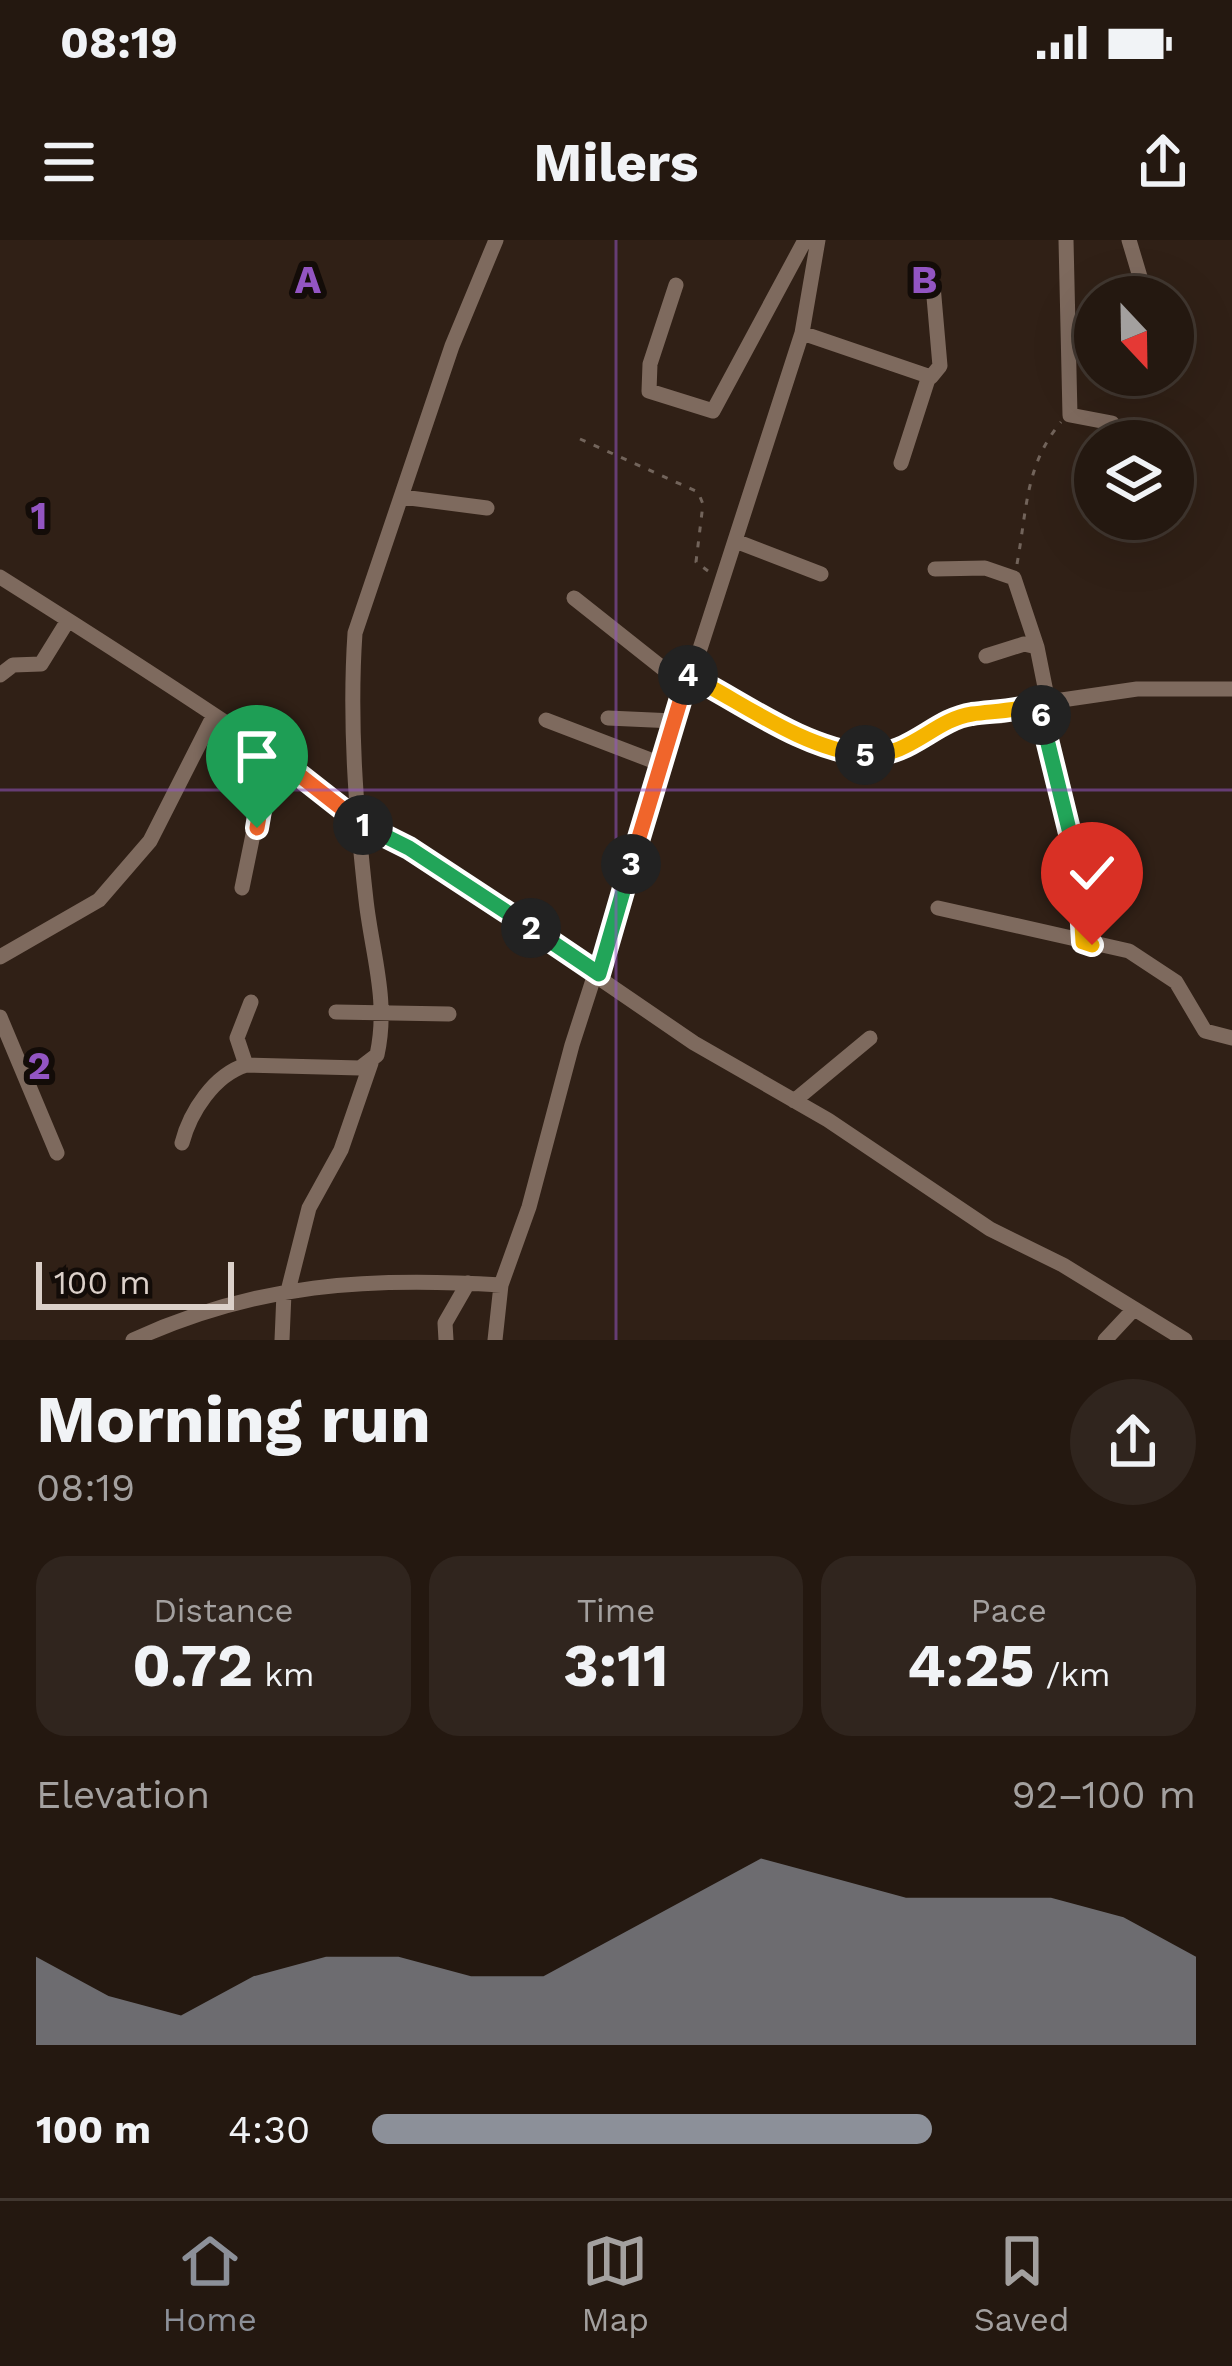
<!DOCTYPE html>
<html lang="en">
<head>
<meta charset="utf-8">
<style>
  body { margin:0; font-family:"Work Sans",sans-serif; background:#30251e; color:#f1f3f6; height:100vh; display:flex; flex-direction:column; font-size:45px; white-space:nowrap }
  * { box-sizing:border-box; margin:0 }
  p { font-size:39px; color:#a3a09f }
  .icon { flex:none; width:66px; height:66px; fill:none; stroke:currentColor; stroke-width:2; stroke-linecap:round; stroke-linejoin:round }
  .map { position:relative; height:1100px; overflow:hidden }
  .drawer { display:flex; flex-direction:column; background:#241810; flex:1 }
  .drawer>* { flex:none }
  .needle { width:78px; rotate:158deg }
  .controls { position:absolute; left:1074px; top:36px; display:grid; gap:24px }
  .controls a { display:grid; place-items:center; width:120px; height:120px; border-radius:50%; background:#241810; box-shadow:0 12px 48px #0002,0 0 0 3px #413730; font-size:60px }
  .scale { position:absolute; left:36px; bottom:30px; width:198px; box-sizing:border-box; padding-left:12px; border:6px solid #dbd0c9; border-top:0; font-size:33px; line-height:42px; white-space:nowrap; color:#dbd0c9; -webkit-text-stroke:9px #130c08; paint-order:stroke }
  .pin { position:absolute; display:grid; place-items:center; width:102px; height:102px; color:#fff; margin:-123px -51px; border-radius:50% 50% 50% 0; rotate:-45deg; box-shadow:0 0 12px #0007 }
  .pin .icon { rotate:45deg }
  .km { position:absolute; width:60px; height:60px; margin:-30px; border-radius:50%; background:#222; color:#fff; font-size:33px; line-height:60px; text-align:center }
  .round { display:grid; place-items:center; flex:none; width:126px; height:126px; border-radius:63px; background:#30251e }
  .overview { display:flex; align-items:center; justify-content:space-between; height:204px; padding:0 36px }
  h1 { font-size:66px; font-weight:700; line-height:90px }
  .metrics { display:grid; grid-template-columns:repeat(3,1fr); gap:18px; height:204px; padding:12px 36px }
  .metrics div { display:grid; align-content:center; border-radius:30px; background:#30251e; text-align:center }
  .metrics b { font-size:60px; font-weight:700 }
  .metrics small { font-size:33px; font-weight:400 }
  .metrics p { font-size:33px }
  .chart { height:336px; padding:24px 36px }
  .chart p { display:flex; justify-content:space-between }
  .chart svg { width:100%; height:216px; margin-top:12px; fill:#8c9099; opacity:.7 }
  ul { padding:0 36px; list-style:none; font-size:39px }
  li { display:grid; grid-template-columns:192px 144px 1fr; align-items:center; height:90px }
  li i { height:30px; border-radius:15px; background:#8c9099 }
  .status { display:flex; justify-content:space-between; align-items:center; height:84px; padding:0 60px; background:#241810; direction:ltr }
  .status svg { height:33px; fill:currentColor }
  header { display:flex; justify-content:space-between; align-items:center; height:156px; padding:0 36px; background:#241810; font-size:54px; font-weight:700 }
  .dock { display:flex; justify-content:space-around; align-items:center; height:168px; border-top:3px solid #413730; background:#241810; font-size:33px; color:#a3a09f }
  .dock a { display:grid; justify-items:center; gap:6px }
  .dock .current { color:#8c9099 }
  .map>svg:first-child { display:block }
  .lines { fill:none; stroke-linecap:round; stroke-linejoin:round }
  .path { stroke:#72645b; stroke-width:3; stroke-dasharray:6 9; stroke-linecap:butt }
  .minor { stroke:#7e6a5e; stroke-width:15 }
  .split-1-casing { stroke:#fff; stroke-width:24 }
  .split-2-casing { stroke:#fff; stroke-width:24 }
  .split-3-casing { stroke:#fff; stroke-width:24 }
  .split-4-casing { stroke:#fff; stroke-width:24 }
  .split-5-casing { stroke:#fff; stroke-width:24 }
  .split-6-casing { stroke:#fff; stroke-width:24 }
  .split-7-casing { stroke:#fff; stroke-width:24 }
  .split-8-casing { stroke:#fff; stroke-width:24 }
  .split-1 { stroke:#f0652b; stroke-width:15 }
  .split-2 { stroke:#22a559; stroke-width:15 }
  .split-3 { stroke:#22a559; stroke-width:15 }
  .split-4 { stroke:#f0652b; stroke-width:15 }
  .split-5 { stroke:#f5b400; stroke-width:15 }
  .split-6 { stroke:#f5b400; stroke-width:15 }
  .split-7 { stroke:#22a559; stroke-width:15 }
  .split-8 { stroke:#f5b400; stroke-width:15 }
  .grid { fill:none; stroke:#9355c2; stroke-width:3; stroke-opacity:0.55 }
  .grid-label { font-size:39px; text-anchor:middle; font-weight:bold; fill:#9355c2; stroke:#130c08; stroke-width:12; stroke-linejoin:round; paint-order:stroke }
</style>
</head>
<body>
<div class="status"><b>08:19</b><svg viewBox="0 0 49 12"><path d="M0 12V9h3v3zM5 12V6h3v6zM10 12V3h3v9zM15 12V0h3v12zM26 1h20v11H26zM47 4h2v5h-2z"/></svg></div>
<header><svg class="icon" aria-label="menu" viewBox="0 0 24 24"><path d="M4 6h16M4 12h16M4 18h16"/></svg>Milers<svg class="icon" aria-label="share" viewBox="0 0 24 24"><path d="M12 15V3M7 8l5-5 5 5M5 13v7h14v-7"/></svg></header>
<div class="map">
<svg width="1232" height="1100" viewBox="0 0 1232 1100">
  <rect width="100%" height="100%" fill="#302016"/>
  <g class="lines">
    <path class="path" d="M 580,199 L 698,252 L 703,264 L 696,322 L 708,331
      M 1017,324 C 1027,270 1025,225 1061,182"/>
    <path class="minor" d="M 1066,0 L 1070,175 L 1112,183
      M 1129,0 L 1146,57
      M 676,45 L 650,124 L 649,151 L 713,171 L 805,0
      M 802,93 L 931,137 L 940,126 L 932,34
      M 901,223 L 929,136
      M 402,257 L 487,268
      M 738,302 L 821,334
      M 935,329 L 985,328 L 1014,338 L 1037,407
      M 0,337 C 89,393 178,450 265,509 C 317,544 351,580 409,608 L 694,803 L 828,880 L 990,989 L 1063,1025 L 1185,1100
      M 574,358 L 685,446
      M 986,416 L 1024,404 L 1037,407 L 1048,462
      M 688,434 L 739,466 L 830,509 L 883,516 L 914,505 L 968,474 L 1000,476 L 1048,462 L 1137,449 L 1232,449
      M 0,435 L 13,425 L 41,424 L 67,382
      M 1039,464 L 1077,622 L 1083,702
      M 608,478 L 674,481
      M 546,480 L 661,524
      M 242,648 L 270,512
      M 938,668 L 1129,711 L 1176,742 L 1205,791 L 1232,798
      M 0,717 L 99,660 L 150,601 L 214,475
      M 336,772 L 449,774
      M 0,777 L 57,913
      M 246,825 L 237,798 L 251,762
      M 794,861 L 870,798
      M 182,903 C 190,872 214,835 246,825 L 360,828 L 377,815 C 389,760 372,714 366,660 C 356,572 349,481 355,393 L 452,106 L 496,0
      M 288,1051 L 309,968 L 341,910 L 371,823
      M 133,1100 C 258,1043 367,1037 501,1045
      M 282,1100 L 284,1053
      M 446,1100 L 445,1083 L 468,1043
      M 495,1100 L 501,1045 L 529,967 L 572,805 L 802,93 L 818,0
      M 1105,1100 L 1134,1069"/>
  </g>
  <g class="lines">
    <defs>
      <path id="split-1" d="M 257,588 L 270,512 L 363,585"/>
      <path id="split-2" d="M 363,585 L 409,608 L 531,688"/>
      <path id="split-3" d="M 531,688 L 599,734 L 631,624"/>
      <path id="split-4" d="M 631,624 L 688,435"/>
      <path id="split-5" d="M 688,435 C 742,462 801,508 865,515"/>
      <path id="split-6" d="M 865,515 C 911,517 933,480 972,474 C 995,471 1015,471 1039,464 L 1041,475"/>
      <path id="split-7" d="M 1041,475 L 1077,622 L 1081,667"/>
      <path id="split-8" d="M 1081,667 L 1083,702 L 1092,705"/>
    </defs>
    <use href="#split-1" class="split-1-casing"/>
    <use href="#split-2" class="split-2-casing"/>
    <use href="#split-3" class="split-3-casing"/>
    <use href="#split-4" class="split-4-casing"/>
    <use href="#split-5" class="split-5-casing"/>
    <use href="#split-6" class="split-6-casing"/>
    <use href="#split-7" class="split-7-casing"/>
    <use href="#split-8" class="split-8-casing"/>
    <use href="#split-1" class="split-1"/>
    <use href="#split-2" class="split-2"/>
    <use href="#split-3" class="split-3"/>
    <use href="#split-4" class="split-4"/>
    <use href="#split-5" class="split-5"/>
    <use href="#split-6" class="split-6"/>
    <use href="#split-7" class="split-7"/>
    <use href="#split-8" class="split-8"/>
  </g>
  <path class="grid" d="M 616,0 L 616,1100M 0,550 L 1232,550"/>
  <g class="grid-label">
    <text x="308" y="53">A</text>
    <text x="924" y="53">B</text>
    <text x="39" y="289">1</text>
    <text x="39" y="839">2</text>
  </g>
</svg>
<div class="controls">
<a><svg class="needle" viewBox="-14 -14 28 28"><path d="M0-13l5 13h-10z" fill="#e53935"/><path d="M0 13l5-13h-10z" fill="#a3a09f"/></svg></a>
<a><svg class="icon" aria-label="layers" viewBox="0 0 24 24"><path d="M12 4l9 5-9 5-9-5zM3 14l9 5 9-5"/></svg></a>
</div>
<div class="scale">100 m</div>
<div class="pin" style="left:257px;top:588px;background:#1e9e55"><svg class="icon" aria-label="arrive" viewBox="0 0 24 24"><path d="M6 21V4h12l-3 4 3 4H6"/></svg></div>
<div class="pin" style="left:1092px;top:705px;background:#d93025"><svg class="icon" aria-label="check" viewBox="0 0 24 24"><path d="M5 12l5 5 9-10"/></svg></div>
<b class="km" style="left:363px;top:585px">1</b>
<b class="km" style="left:531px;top:688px">2</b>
<b class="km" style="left:631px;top:624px">3</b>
<b class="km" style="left:688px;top:435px">4</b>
<b class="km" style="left:865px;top:515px">5</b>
<b class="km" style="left:1041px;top:475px">6</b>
</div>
<section class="drawer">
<div class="overview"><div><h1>Morning run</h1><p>08:19</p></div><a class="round"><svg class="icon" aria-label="share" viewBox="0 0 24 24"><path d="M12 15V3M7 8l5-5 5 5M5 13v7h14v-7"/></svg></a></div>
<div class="metrics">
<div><p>Distance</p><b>0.72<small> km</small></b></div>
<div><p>Time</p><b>3:11</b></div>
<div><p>Pace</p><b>4:25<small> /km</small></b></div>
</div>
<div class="chart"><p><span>Elevation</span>92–100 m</p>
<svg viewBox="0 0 160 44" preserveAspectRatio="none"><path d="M0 44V26L10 34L20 38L30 30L40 26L50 26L60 30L70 30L80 22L90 14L100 6L110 10L120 14L130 14L140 14L150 18L160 26V44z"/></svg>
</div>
<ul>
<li><b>100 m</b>4:30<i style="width:68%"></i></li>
</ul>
</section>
<nav class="dock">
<a class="current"><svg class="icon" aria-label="home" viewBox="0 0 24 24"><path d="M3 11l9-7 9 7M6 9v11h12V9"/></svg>Home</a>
<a><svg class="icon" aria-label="map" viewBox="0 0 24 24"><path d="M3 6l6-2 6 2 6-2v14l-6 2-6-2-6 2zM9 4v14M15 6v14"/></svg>Map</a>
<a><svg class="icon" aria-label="saved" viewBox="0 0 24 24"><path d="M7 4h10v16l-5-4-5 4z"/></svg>Saved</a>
</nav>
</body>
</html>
